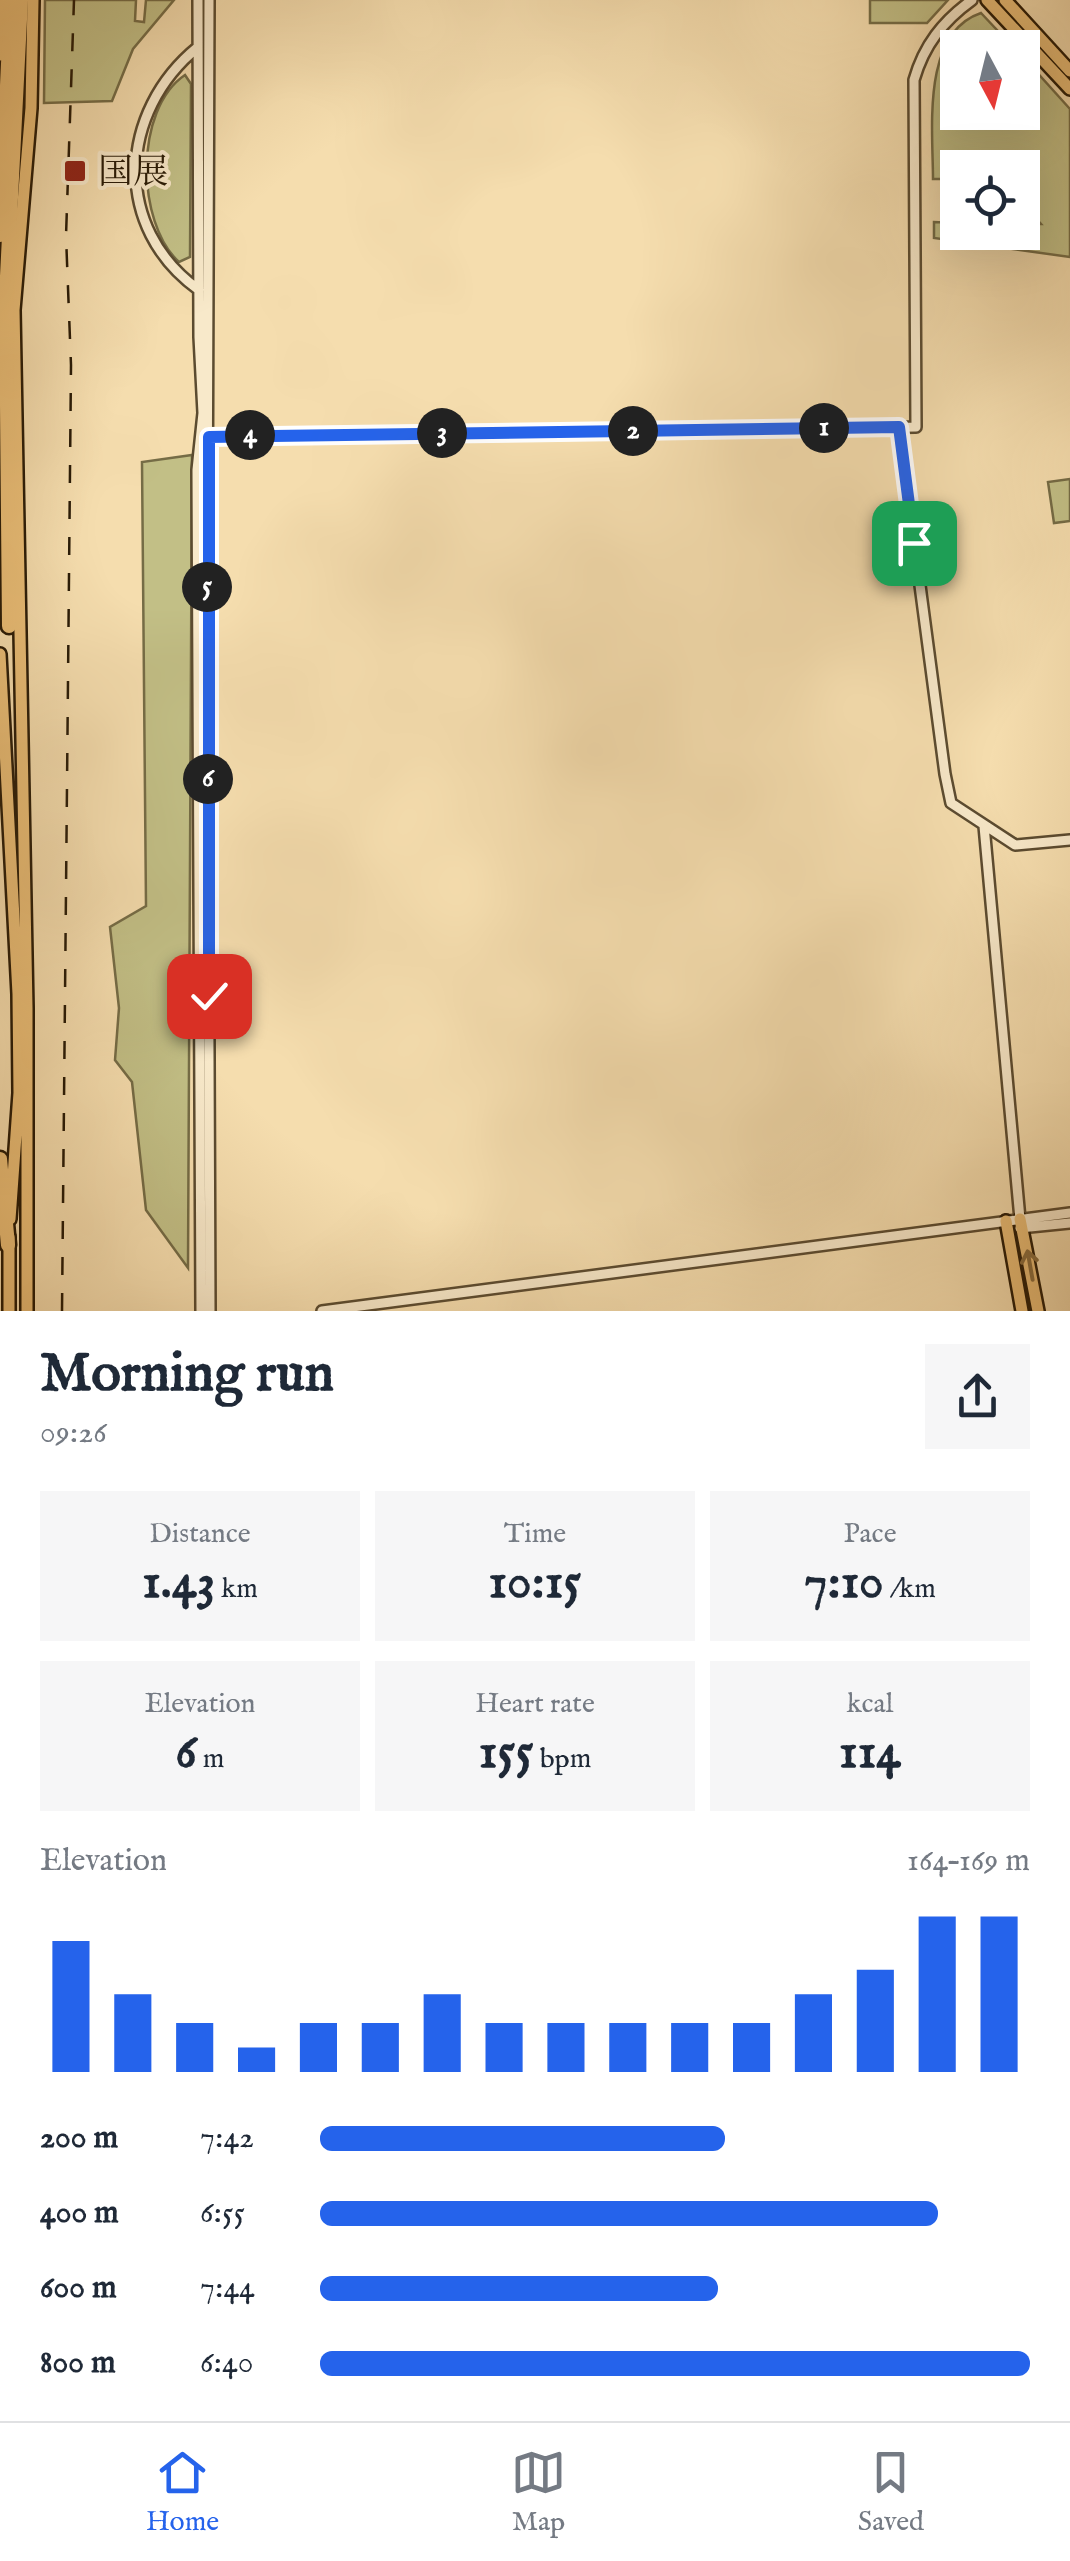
<!DOCTYPE html>
<html lang="en">
<head>
<meta charset="utf-8">
<style>
  body { margin:0; font-family:"IM FELL English","Noto Serif SC",serif; background:#f6f6f7; color:#1f2937; height:100vh; display:flex; flex-direction:column; font-size:38px; white-space:nowrap }
  * { box-sizing:border-box; margin:0 }
  p { font-size:32px; color:#747a83 }
  .icon { flex:none; width:55px; height:55px; fill:none; stroke:currentColor; stroke-width:2; stroke-linecap:round; stroke-linejoin:round }
  .map { position:relative; height:1311px; overflow:hidden }
  .panel { display:flex; flex-direction:column; background:#fff; flex:1 }
  .panel>* { flex:none }
  .needle { width:65px; rotate:173deg }
  .buttons { position:absolute; left:940px; top:30px; display:grid; gap:20px }
  .buttons a { display:grid; place-items:center; width:100px; height:100px; border-radius:0px; background:#fff; box-shadow:0 10px 40px #0002; font-size:50px }
  .pin { position:absolute; display:grid; place-items:center; width:85px; height:85px; color:#fff; margin:-42px; border-radius:20px; box-shadow:0 5px 15px #0006 }
  .km { position:absolute; width:50px; height:50px; margin:-25px; border-radius:50%; background:#222; color:#fff; font-size:28px; line-height:50px; text-align:center }
  .round { display:grid; place-items:center; flex:none; width:105px; height:105px; border-radius:0px; background:#f6f6f7 }
  .headline { display:flex; align-items:center; justify-content:space-between; height:170px; padding:0 40px }
  h1 { font-size:55px; font-weight:700; line-height:75px }
  .figures { display:grid; grid-template-columns:repeat(3,1fr); gap:15px; height:170px; padding:10px 40px }
  .figures div { display:grid; align-content:center; border-radius:0px; background:#f6f6f7; text-align:center }
  .figures b { font-size:50px; font-weight:700 }
  .figures small { font-size:28px; font-weight:400 }
  .figures p { font-size:28px }
  .chart { height:280px; padding:20px 40px }
  .chart p { display:flex; justify-content:space-between }
  .chart svg { width:100%; height:180px; margin-top:10px; stroke:#2563eb; stroke-width:6 }
  ul { padding:0 40px; list-style:none; font-size:32px }
  li { display:grid; grid-template-columns:160px 120px 1fr; align-items:center; height:75px }
  li i { height:25px; border-radius:12px; background:#2563eb }
  .tab-bar { display:flex; justify-content:space-around; align-items:center; height:140px; border-top:2px solid #e0e1e3; background:#fff; font-size:28px; color:#747a83 }
  .tab-bar a { display:grid; justify-items:center; gap:5px }
  .tab-bar .current { color:#2563eb }
  .map>svg:first-child { display:block }
  .green { fill:#c2bf86; stroke:#756c46; stroke-width:2.5 }
  .lines { fill:none; stroke-linecap:round; stroke-linejoin:round }
  .minor-casing { stroke:#5b4b30; stroke-width:14 }
  .major-casing { stroke:#281a06; stroke-width:16 }
  .highway-casing { stroke:#281a06; stroke-width:19 }
  .minor { stroke:#f8e9ca; stroke-width:9 }
  .major { stroke:#eabe77; stroke-width:11 }
  .highway { stroke:#eabe77; stroke-width:14 }
  .rail { stroke:#281a06; stroke-width:2.5; stroke-dasharray:18 18; stroke-linecap:butt }
  .oneway { stroke:#896c3e }
  .route-casing { stroke:#fff; stroke-width:20 }
  .route { stroke:#2563eb; stroke-width:12 }
  .poi-dot { fill:#8f2418; stroke:#f8e9ca; stroke-width:4 }
  .labels { text-anchor:middle; stroke-width:8; stroke-linejoin:round; paint-order:stroke }
  .poi-label { font-size:35px; fill:#281a06; stroke:#f8e9ca; text-anchor:start }
</style>
</head>
<body>
<div class="map">
<svg width="1070" height="1311" viewBox="0 0 1070 1311">
  <rect width="100%" height="100%" fill="#f5ddae"/>
  <filter id="stains"><feTurbulence type="fractalNoise" baseFrequency=".002" numOctaves="4"/><feColorMatrix values="0 0 0 0 .2 0 0 0 0 .09 0 0 0 0 .02 0 0 0 .5 -.17"/></filter>
  <radialGradient id="worn" r=".72"><stop offset=".6" stop-color="#630" stop-opacity="0"/><stop offset="1" stop-color="#630" stop-opacity=".3"/></radialGradient>
  <path class="green" d="M 45,0 L 136,0 L 135,21 L 144,22 L 146,0 L 174,0 L 133,49 L 112,101 L 44,103 Z
    M 870,0 L 948,0 L 927,23 L 870,23 Z
    M 981,13 L 1013,47 L 958,48 L 958,112 L 1022,112 L 1023,57 L 1070,109 L 1070,257 L 934,238 L 934,222 L 957,223 L 958,232 L 1022,232 L 1023,224 L 1041,224 L 1023,204 L 1022,168 L 958,168 L 957,179 L 933,179 C 933,130 921,33 981,13 Z
    M 185,75 L 191,84 L 190,257 L 179,262 C 136,223 134,109 185,75 Z
    M 192,455 L 188,1268 L 146,1210 L 132,1082 L 115,1060 L 119,1008 L 110,927 L 146,906 L 142,462 Z
    M 1070,479 L 1070,521 L 1054,523 L 1048,482 Z"/>
  <g class="lines">
    <defs>
      <path id="minor" d="M 198,0 L 199,337 L 203,413 L 197,470 L 201,1311
        M 209,0 L 207,551 L 210,1311
        M 198,47 C 118,112 112,228 199,290
        M 899,427 L 945,774 L 951,803 L 1015,845 L 1070,840
        M 209,437 L 916,427 L 914,80 C 924,45 943,21 972,0
        M 984,826 L 1020,1219
        M 1020,1228 L 1070,1223
        M 322,1311 L 1070,1213"/>
      <path id="major" d="M 987,0 L 1070,89
        M 1005,0 L 1070,71
        M 0,55 L 1,0
        M 0,654 L 18,994 L 19,1093 L 10,1219
        M 1020,1219 L 1038,1311
        M 1006,1221 L 1022,1311
        M 9,1311 L 9,1237
        M 27,1311 L 27,1008 L 14,310 L 31,108 L 33,0"/>
      <path id="highway" d="M 0,235 L 11,0
        M 9,626 L 6,296 L 21,0
        M 0,1159 L 8,1245"/>
    </defs>
    <use href="#minor" class="minor-casing"/>
    <use href="#major" class="major-casing"/>
    <use href="#highway" class="highway-casing"/>
    <use href="#minor" class="minor"/>
    <use href="#major" class="major"/>
    <use href="#highway" class="highway"/>
    <path class="rail" d="M 62,1311 L 71,365 L 66,236 L 74,0"/>
  </g>
  <defs><path id="oneway-shaft" d="M-6 0H5M1.5-3L5.5 0L1.5 3" fill="none" stroke-width="1.6" stroke-linecap="round" stroke-linejoin="round" transform="scale(2.5)"/></defs>
  <use class="oneway" href="#oneway-shaft" transform="translate(1030 1265) rotate(-100)"/>
  <g class="lines">
    <defs>
      <path id="route" d="M 209,996 L 209,437 L 899,427 L 914,543"/>
    </defs>
    <use href="#route" class="route-casing"/>
    <use href="#route" class="route"/>
  </g>
  <rect class="poi-dot" x="63" y="159" width="24" height="24" rx="5"/>
  <g class="labels">
    <g class="poi-label">
      <text x="98" y="183">国展</text>
    </g>
  </g>
  <rect width="100%" height="100%" filter="url(#stains)"/>
  <rect width="100%" height="100%" fill="url(#worn)"/>
</svg>
<div class="buttons">
<a><svg class="needle" viewBox="-14 -14 28 28"><path d="M0-13l5 13h-10z" fill="#e53935"/><path d="M0 13l5-13h-10z" fill="#747a83"/></svg></a>
<a><svg class="icon" aria-label="locate" viewBox="0 0 24 24"><circle cx="12" cy="12" r="6"/><path d="M12 2v4M12 18v4M2 12h4M18 12h4"/></svg></a>
</div>
<div class="pin" style="left:914px;top:543px;background:#1e9e55"><svg class="icon" aria-label="arrive" viewBox="0 0 24 24"><path d="M6 21V4h12l-3 4 3 4H6"/></svg></div>
<div class="pin" style="left:209px;top:996px;background:#d93025"><svg class="icon" aria-label="check" viewBox="0 0 24 24"><path d="M5 12l5 5 9-10"/></svg></div>
<b class="km" style="left:824px;top:428px">1</b>
<b class="km" style="left:633px;top:431px">2</b>
<b class="km" style="left:442px;top:433px">3</b>
<b class="km" style="left:250px;top:435px">4</b>
<b class="km" style="left:207px;top:587px">5</b>
<b class="km" style="left:208px;top:779px">6</b>
</div>
<section class="panel">
<div class="headline"><div><h1>Morning run</h1><p>09:26</p></div><a class="round"><svg class="icon" aria-label="share" viewBox="0 0 24 24"><path d="M12 15V3M7 8l5-5 5 5M5 13v7h14v-7"/></svg></a></div>
<div class="figures">
<div><p>Distance</p><b>1.43<small> km</small></b></div>
<div><p>Time</p><b>10:15</b></div>
<div><p>Pace</p><b>7:10<small> /km</small></b></div>
</div>
<div class="figures">
<div><p>Elevation</p><b>6<small> m</small></b></div>
<div><p>Heart rate</p><b>155<small> bpm</small></b></div>
<div><p>kcal</p><b>114</b></div>
</div>
<div class="chart"><p><span>Elevation</span>164–169 m</p>
<svg viewBox="0 0 160 44" preserveAspectRatio="none"><path d="M5 44V12M15 44V25M25 44V32M35 44V38M45 44V32M55 44V32M65 44V25M75 44V32M85 44V32M95 44V32M105 44V32M115 44V32M125 44V25M135 44V19M145 44V6M155 44V6"/></svg>
</div>
<ul>
<li><b>200 m</b>7:42<i style="width:57%"></i></li>
<li><b>400 m</b>6:55<i style="width:87%"></i></li>
<li><b>600 m</b>7:44<i style="width:56%"></i></li>
<li><b>800 m</b>6:40<i style="width:100%"></i></li>
</ul>
</section>
<nav class="tab-bar">
<a class="current"><svg class="icon" aria-label="home" viewBox="0 0 24 24"><path d="M3 11l9-7 9 7M6 9v11h12V9"/></svg>Home</a>
<a><svg class="icon" aria-label="map" viewBox="0 0 24 24"><path d="M3 6l6-2 6 2 6-2v14l-6 2-6-2-6 2zM9 4v14M15 6v14"/></svg>Map</a>
<a><svg class="icon" aria-label="saved" viewBox="0 0 24 24"><path d="M7 4h10v16l-5-4-5 4z"/></svg>Saved</a>
</nav>
</body>
</html>
